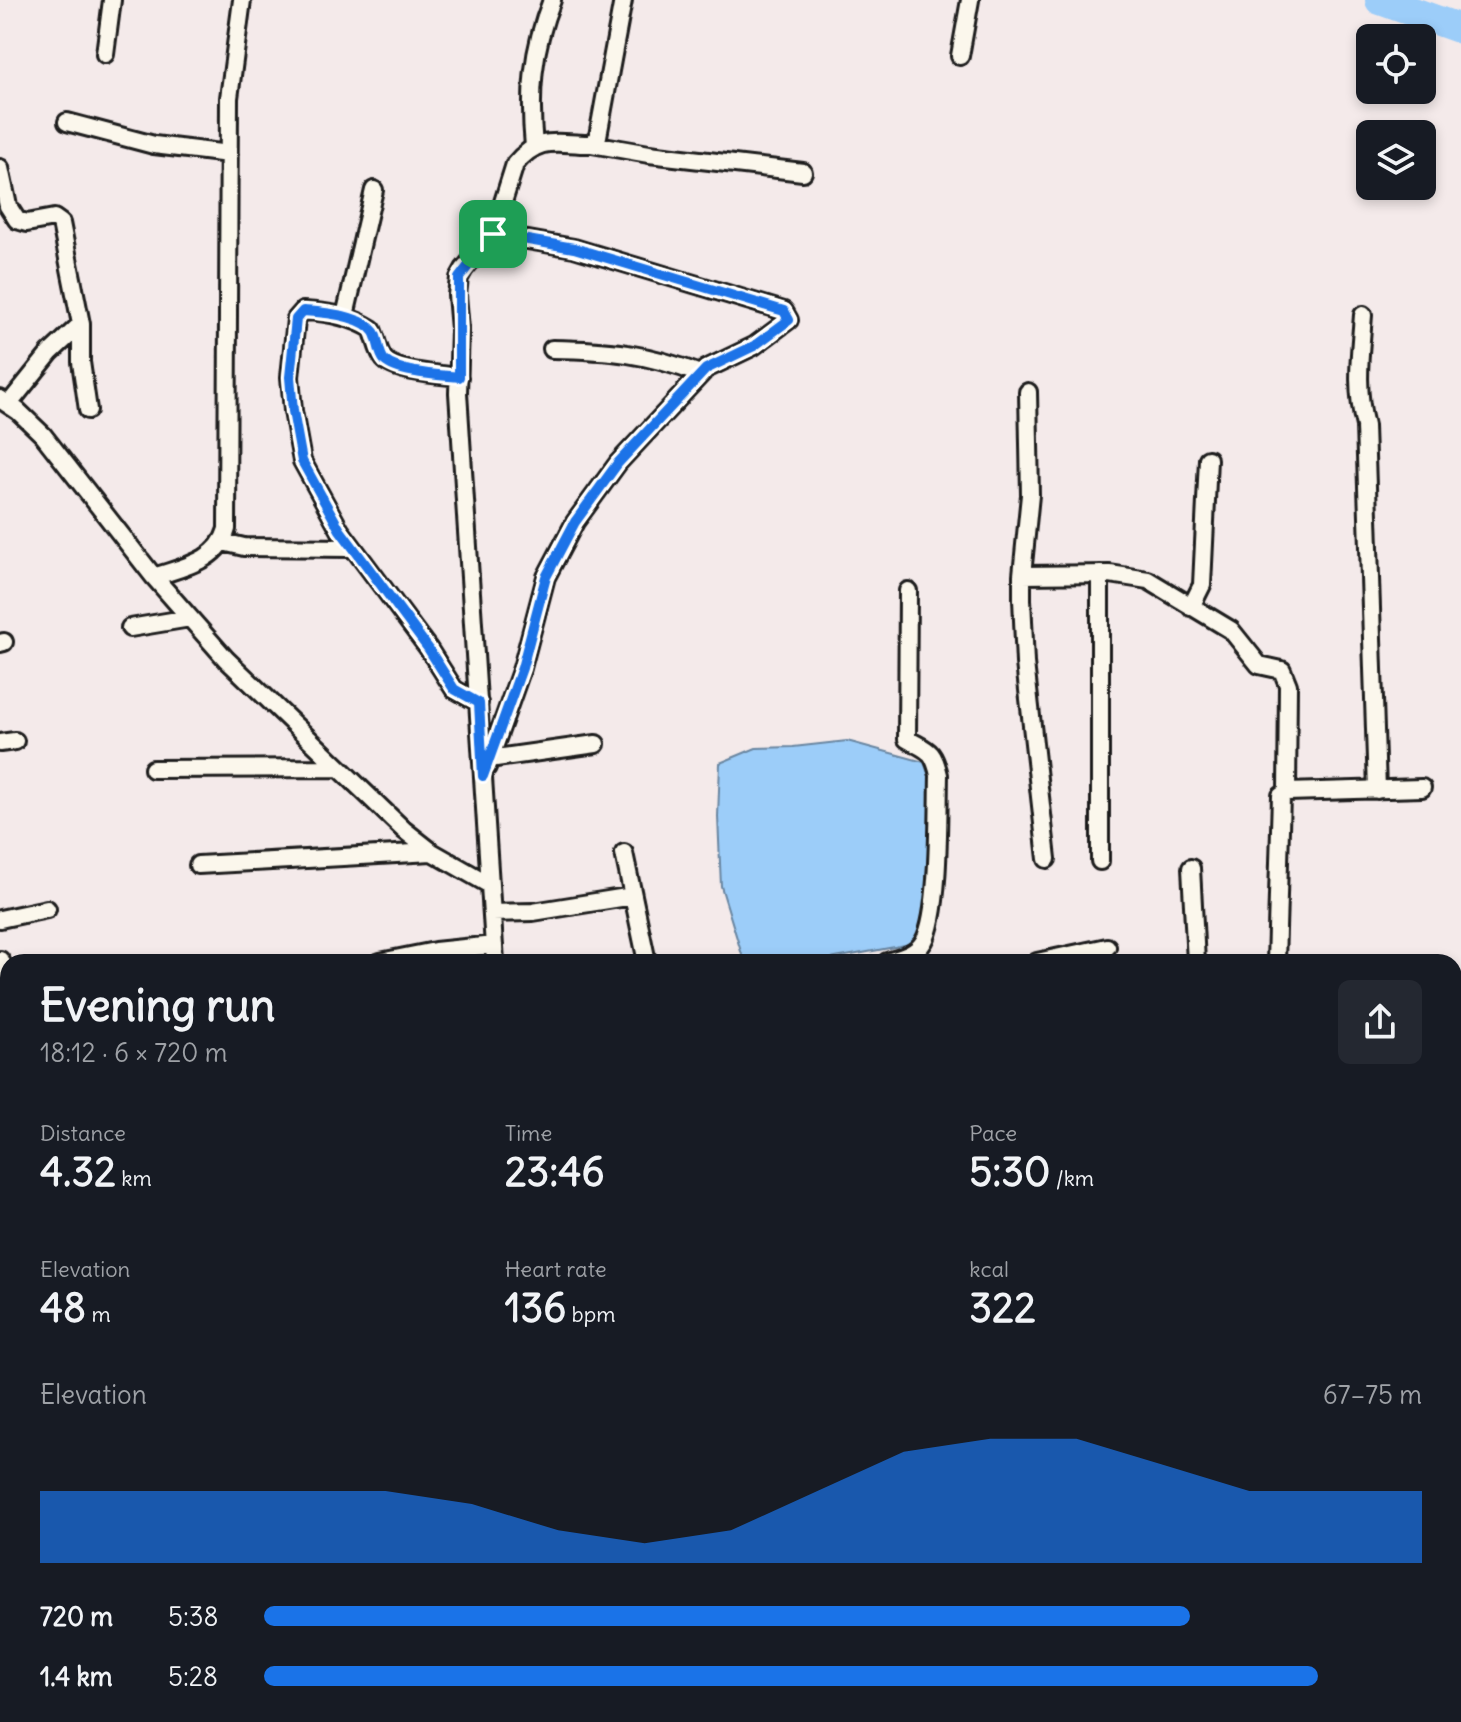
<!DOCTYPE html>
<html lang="en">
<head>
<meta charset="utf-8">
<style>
  body { margin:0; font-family:Delius,sans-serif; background:#242831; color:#f1f3f6; height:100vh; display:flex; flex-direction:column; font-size:30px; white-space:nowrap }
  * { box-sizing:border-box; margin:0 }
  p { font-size:26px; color:#9ea1a6 }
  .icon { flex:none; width:44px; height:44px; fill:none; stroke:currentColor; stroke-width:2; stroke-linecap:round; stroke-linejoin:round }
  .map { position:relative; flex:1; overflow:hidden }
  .drawer { position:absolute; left:0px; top:954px; width:1462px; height:768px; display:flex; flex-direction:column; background:#171b24; border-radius:24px 24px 0 0; box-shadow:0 4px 12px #0003 }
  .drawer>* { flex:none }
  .fabs { position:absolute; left:1356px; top:24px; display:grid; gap:16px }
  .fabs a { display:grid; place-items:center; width:80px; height:80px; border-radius:12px; background:#171b24; box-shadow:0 4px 12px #0003; font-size:40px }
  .pin { position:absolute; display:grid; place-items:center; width:68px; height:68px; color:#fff; margin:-34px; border-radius:16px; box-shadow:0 4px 12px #0006 }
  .round { display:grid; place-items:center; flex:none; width:84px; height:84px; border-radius:12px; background:#242831 }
  .overview { display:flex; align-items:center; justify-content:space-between; height:136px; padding:0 40px }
  h1 { font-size:44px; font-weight:700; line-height:60px }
  .figures { display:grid; grid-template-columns:repeat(3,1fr); gap:12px; height:136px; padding:8px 40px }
  .figures div { display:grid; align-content:center }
  .figures b { font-size:40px; font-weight:700 }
  .figures small { font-size:22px; font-weight:400 }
  .figures p { font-size:22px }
  .chart { height:224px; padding:16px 40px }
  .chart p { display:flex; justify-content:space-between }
  .chart svg { width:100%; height:144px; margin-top:8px; fill:#1a73e8; opacity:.7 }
  ul { padding:0 40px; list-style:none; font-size:26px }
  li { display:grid; grid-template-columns:128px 96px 1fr; align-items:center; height:60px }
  li i { height:20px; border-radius:10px; background:#1a73e8 }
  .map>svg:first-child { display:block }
  .water { fill:#9ccdf9; stroke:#6986a1; stroke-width:2 }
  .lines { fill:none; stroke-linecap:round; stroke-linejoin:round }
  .river { stroke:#9ccdf9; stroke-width:30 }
  .street-casing { stroke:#1c1c1c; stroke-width:22 }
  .primary-casing { stroke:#1c1c1c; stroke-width:32 }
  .street { stroke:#fbf7ec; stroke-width:16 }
  .primary { stroke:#fbf7ec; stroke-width:26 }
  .route-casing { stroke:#fff; stroke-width:16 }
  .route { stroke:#1a73e8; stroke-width:10 }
</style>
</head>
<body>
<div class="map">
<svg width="1461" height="1722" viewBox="0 0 1461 1722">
  <rect width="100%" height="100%" fill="#f4eaea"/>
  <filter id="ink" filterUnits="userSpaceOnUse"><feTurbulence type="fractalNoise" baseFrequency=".0125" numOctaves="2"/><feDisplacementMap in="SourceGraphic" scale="16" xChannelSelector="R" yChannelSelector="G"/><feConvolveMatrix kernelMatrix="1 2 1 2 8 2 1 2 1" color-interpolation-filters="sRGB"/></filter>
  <g filter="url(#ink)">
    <path class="water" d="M 847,741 L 924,762 L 932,785 L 933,808 L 926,874 L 928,916 L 916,943 L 814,962 L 750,962 L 743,958 L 721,886 L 718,817 L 720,763 L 756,748 L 793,747 Z"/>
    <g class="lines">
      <path class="river" d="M 1380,0 L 1461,29"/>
      <defs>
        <path id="street" d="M 105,54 L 112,0
          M 960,56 L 970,0
          M 67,122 L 154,145 L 229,154
          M 592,144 L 649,154 L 803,172
          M 534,147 C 529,94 532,50 552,0
          M 0,168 L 8,206 L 17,220 L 27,223 L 54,218 L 61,223 L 81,324 L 81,362 L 88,410
          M 1363,315 C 1360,356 1355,387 1365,426 L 1377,790
          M 345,316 L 374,190
          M 552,349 C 610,350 646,353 700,374
          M 459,377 C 442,375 394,372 384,359 C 378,352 376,338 372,329 C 351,316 328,312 303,311 L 296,319 L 290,377 L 293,411 L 302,461 L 340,530 L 428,648 L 454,689 L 479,703
          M 1028,392 L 1030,495 L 1022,575 L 1022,599 L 1025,663 L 1047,859
          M 0,399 L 18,411 L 43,435 L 154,577 L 226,659 L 404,830 L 432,852 L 490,885
          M 9,404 L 50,353 L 81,324
          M 223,542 L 244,547 L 353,548
          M 1100,574 L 1100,861
          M 1022,575 L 1110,574 L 1148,580 L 1231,630 L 1259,665 L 1282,670 L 1288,685 L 1287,792
          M 154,577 C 182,567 218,562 227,529 L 229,98 L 242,0
          M 1191,607 L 1202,585 L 1208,459
          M 130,628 L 190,618
          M 0,643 L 4,642
          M 0,743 L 15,741
          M 489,759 L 596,744
          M 487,767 L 522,668 L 546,577 L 575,522 L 618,463 L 706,369 L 754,346 L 789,320 L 784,311 L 574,248 L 493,234
          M 153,769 L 338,768
          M 624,853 L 647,962
          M 198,865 L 432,852
          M 1191,868 L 1196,962
          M 492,913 L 533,912 L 633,896
          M 0,919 L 47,909
          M 0,960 L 8,973
          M 380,962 L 435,951 L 494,945
          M 495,962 L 458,393 L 460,329 L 457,295 L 459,278 L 464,269 L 493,234 L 515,164 C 541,133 559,145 592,144 L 598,136 L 623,0
          M 887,962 C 901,958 916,955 924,941 C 940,913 938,812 939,775 C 933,749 928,751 907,739 L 908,591
          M 1037,962 L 1107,947
          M 1276,962 L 1281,796 L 1287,792 L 1422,788
          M 1454,1106 L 1458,1101 L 1461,1071
          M 1454,1200 L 1461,1201
          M 0,1272 L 8,1271
          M 1454,1302 L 1461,1304
          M 1454,1534 L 1461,1536
          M 1454,1571 L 1461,1574
          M 1454,1603 L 1461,1596
          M 616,1714 L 616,1722
          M 1320,1714 L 1334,1719
          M 340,1722 L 342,1714
          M 819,1722 L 821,1714
          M 1216,1722 L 1217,1714"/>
        <path id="primary" d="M 0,1592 L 8,1600
          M 45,1714 L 47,1722"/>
      </defs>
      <use href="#street" class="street-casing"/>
      <use href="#primary" class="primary-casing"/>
      <use href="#street" class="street"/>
      <use href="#primary" class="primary"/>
    </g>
  </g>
  <g class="lines" filter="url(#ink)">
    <defs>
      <path id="route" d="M 493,234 L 574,248 L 784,311 L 789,320 L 754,346 L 706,369 L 618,463 L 575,522 L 546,577 L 522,668 L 483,776 L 479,703 L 454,689 L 428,648 L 340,530 L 302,461 L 293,411 L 290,377 L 296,319 L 303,311 C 322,312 362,315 374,332 C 379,340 378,354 385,361 C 398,373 442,375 459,377 L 459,278 Z"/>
    </defs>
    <use href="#route" class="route-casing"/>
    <use href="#route" class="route"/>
  </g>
</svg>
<div class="fabs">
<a><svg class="icon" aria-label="locate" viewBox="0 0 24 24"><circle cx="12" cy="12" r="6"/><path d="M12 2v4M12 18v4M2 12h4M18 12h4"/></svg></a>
<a><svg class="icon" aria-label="layers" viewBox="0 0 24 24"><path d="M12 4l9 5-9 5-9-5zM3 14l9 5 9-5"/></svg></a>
</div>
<div class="pin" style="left:493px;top:234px;background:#1e9e55"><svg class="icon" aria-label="arrive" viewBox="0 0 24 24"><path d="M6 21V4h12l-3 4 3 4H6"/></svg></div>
<section class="drawer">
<div class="overview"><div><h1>Evening run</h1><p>18:12 · 6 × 720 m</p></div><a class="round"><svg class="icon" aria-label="share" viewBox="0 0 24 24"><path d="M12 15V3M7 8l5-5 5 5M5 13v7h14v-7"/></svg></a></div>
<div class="figures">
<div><p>Distance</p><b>4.32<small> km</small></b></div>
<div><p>Time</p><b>23:46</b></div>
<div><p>Pace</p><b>5:30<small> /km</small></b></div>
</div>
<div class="figures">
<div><p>Elevation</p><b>48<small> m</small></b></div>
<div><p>Heart rate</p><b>136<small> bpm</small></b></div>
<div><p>kcal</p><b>322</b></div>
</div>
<div class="chart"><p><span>Elevation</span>67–75 m</p>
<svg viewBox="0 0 160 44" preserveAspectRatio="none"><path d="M0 44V22L10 22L20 22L30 22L40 22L50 26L60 34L70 38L80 34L90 22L100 10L110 6L120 6L130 14L140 22L150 22L160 22V44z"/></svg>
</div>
<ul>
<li><b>720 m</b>5:38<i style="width:80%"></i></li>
<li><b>1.4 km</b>5:28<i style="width:91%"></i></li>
</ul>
</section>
</div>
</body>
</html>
